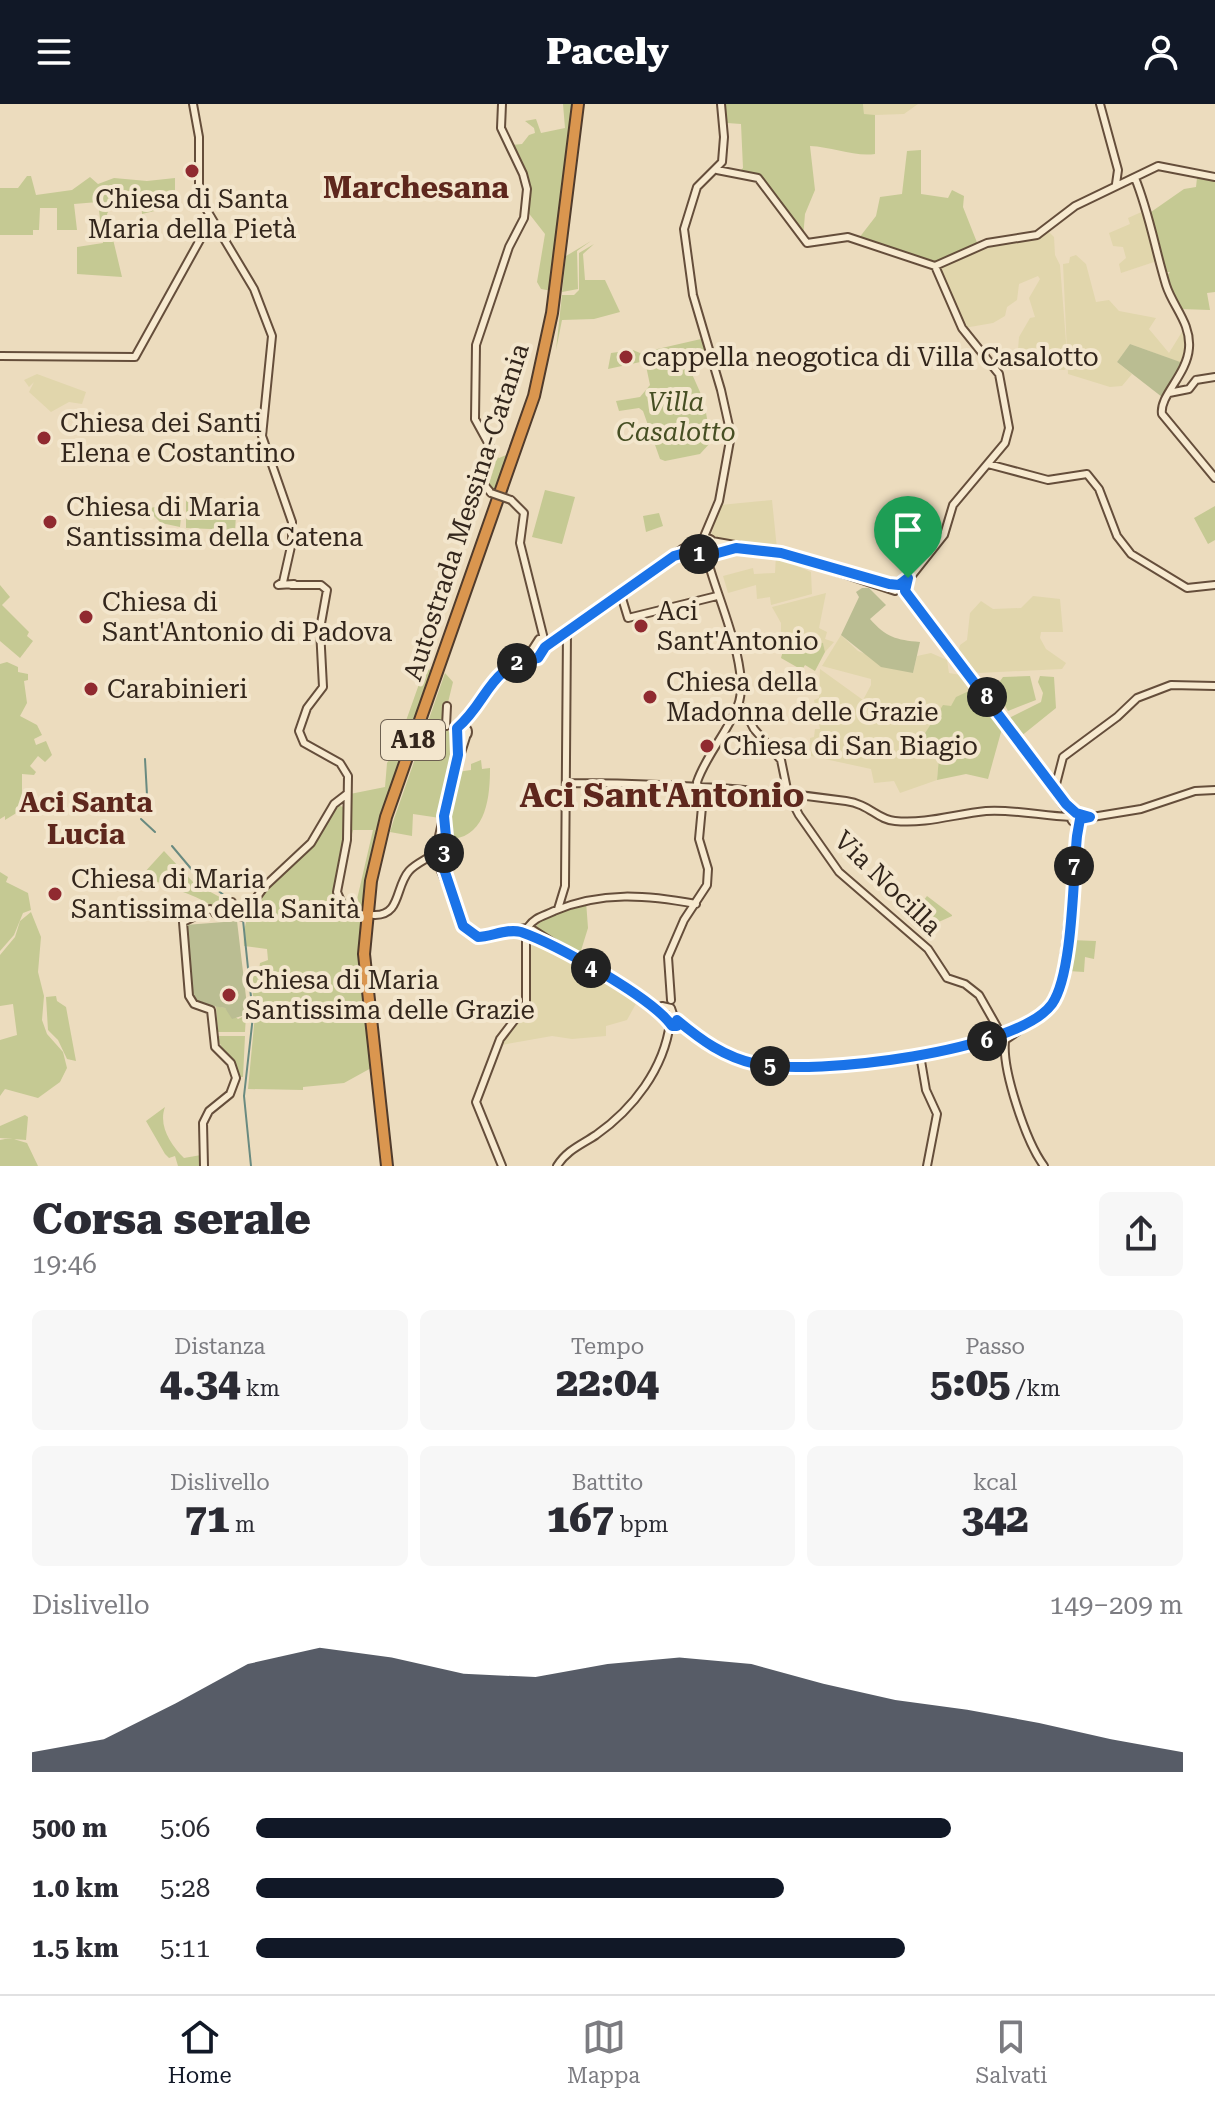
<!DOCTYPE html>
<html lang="it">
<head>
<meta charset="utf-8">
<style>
  body { margin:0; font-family:"Roboto Serif",serif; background:#f7f7f7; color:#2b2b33; height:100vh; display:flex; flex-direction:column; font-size:30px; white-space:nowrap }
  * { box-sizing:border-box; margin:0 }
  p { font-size:26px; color:#7c7c81 }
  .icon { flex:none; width:44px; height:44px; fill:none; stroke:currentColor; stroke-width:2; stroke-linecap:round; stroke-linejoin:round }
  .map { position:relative; height:1062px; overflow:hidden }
  .drawer { display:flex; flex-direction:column; background:#fff; flex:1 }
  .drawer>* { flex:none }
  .pin { position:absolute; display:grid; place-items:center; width:68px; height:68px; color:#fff; margin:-82px -34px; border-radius:50% 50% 50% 0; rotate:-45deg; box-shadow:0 0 8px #0007 }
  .pin .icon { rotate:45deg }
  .km { position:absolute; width:40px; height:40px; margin:-20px; border-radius:50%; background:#222; color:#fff; font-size:22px; line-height:40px; text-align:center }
  .round { display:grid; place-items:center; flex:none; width:84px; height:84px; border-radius:12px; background:#f7f7f7 }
  .overview { display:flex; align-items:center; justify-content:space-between; height:136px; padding:0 32px }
  h1 { font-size:44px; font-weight:800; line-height:60px }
  .figures { display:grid; grid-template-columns:repeat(3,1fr); gap:12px; height:136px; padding:8px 32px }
  .figures div { display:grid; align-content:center; border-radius:12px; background:#f7f7f7; text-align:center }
  .figures b { font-size:40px; font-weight:800 }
  .figures small { font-size:22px; font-weight:400 }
  .figures p { font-size:22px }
  .chart { height:224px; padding:16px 32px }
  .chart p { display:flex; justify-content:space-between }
  .chart svg { width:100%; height:144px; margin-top:8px; fill:#111827; opacity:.7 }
  ul { padding:0 32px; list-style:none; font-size:26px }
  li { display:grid; grid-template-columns:128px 96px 1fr; align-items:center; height:60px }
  li i { height:20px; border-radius:10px; background:#111827 }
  header { display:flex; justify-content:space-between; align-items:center; height:104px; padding:0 32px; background:#111827; color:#fff; font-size:36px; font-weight:800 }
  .dock { display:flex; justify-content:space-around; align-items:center; height:112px; border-top:2px solid #e1e1e2; background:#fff; font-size:22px; color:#7c7c81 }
  .dock a { display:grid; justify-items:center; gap:4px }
  .dock .current { color:#111827 }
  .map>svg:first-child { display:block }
  .farmland { fill:#e1d6ac }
  .green { fill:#c5c993 }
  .cemetery { fill:#babd92 }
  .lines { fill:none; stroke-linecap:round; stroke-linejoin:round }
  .stream { stroke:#698a80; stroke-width:2 }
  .secondary-casing { stroke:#654e3b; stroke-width:10 }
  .highway-casing { stroke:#503b2c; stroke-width:14 }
  .secondary { stroke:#f7ead0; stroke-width:6 }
  .highway { stroke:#da964f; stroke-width:10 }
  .secondary-bridge-casing { stroke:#654e3b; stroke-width:10; stroke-linecap:butt }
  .secondary-bridge { stroke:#f7ead0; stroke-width:6 }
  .route-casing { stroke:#fff; stroke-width:16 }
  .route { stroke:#1a73e8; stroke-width:10 }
  .poi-dot { fill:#902a30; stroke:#f3e6cd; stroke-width:3 }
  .labels { text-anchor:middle; stroke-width:8; stroke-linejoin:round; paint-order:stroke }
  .shield { fill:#f3e6cd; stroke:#6d6051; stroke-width:2 }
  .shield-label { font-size:24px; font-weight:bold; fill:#33261c }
  .poi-label { font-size:26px; fill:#33261c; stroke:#f3e6cd; text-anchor:start }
  .park-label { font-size:26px; font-style:italic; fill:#464f23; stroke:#f3e6cd }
  .street-label { font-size:26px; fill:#33261c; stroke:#f3e6cd }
  .neighbourhood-label { font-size:28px; font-weight:bold; fill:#5e271d; stroke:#f3e6cd }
  .quarter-label { font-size:30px; font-weight:bold; fill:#5e271d; stroke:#f3e6cd }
  .district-label { font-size:34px; font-weight:bold; fill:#5e271d; stroke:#f3e6cd }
</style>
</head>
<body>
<header><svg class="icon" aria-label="menu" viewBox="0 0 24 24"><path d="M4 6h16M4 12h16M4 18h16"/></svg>Pacely<svg class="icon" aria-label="person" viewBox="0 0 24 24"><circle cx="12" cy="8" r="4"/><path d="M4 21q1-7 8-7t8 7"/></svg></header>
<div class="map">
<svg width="1215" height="1062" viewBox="0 0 1215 1062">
  <rect width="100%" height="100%" fill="#ecdcbe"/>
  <path class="farmland" d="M 863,0 L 918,0 L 904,10 L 875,11 L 864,11 Z
    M 1146,106 L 1157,157 L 1121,169 L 1119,160 L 1126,154 L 1123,143 L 1113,142 L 1109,129 L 1130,120 L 1128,114 Z
    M 1047,126 L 1054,133 L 1055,151 L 1060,161 L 1068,263 L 1064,266 L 994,258 L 993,256 L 1017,258 L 1019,233 L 1030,214 L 1035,213 L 1029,194 L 1040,175 L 1038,172 L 1019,180 L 1017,196 L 1007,203 L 1005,212 L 993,219 L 964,224 L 940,165 L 989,141 L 1032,135 Z
    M 1076,151 L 1086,160 L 1096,198 L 1109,196 L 1119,207 L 1156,214 L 1149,225 L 1169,249 L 1185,223 L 1188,244 L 1185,260 L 1130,240 L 1117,258 L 1132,270 L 1122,282 L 1110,283 L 1068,270 L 1063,160 L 1069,159 L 1070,153 Z
    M 37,270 L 86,288 L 82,300 L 69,298 L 51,308 L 29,288 L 34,278 L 29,283 L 24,276 Z
    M 772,396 L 777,445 L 711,432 L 720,401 Z
    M 776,451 L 797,458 L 797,462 L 811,468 L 812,490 L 771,501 L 770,493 L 757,495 L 756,481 L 728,489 L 723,472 L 753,464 L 754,470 L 775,469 Z
    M 826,489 L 819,524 L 827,528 L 825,535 L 834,538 L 825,548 L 823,539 L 781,531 L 781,519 L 772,503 Z
    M 1033,492 L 1060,495 L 1063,528 L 1041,528 L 1040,534 L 1046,545 L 1066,559 L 1062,565 L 979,569 L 971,566 L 958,550 L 960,541 L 967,536 L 970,509 L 981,497 L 993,505 L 1021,504 Z
    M 841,531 L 858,547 L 913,569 L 917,552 L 931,549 L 947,556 L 949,569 L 967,572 L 972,579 L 969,587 L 951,603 L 925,638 L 929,653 L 939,653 L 937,676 L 900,689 L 894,677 L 874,679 L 871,665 L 811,652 L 810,634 L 814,633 L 815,625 L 820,625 L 814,596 L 819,594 L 820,565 L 863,596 L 871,581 L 871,575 L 822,562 Z
    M 531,837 L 544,839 L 638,896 L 627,916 L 606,922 L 606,932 L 572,935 L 552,932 L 501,941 L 529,899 Z"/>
  <path class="green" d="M 563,0 L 575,0 L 552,187 L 541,185 L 537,178 L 545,130 L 527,107 L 526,68 L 512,41 L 522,40 L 529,31 L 535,29 L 534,24 L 525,17 L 536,15 L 541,29 L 565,24 Z
    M 723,0 L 863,0 L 864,10 L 875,11 L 875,50 C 855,53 832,43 810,42 L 815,86 L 805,110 L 803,134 C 778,101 783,84 739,68 L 743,64 L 741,20 L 727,19 Z
    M 921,46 L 921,90 L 948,94 L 952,86 L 964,92 L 963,103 L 978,141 L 936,157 L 893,148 L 859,134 L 876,112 L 880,93 L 902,90 L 907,47 Z
    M 27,72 L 31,72 L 36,91 L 72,86 L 90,73 L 98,80 L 114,74 L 147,77 L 175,74 L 175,102 L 142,110 L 141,90 L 112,100 L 107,110 L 122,173 L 77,170 L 77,143 L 103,139 L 98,98 L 74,100 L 77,126 L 57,126 L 57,104 L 40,104 L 39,126 L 33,126 L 33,131 L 0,131 L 0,84 L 18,84 Z
    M 1197,74 L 1215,75 L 1215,188 L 1207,189 L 1210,206 L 1180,205 L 1166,173 L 1170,168 L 1165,168 L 1151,108 L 1184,85 L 1196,83 Z
    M 591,137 L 577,147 L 578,185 L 562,188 L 566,152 Z
    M 594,140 L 583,150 L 585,176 L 605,176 L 620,208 L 594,215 L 562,216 L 556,246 L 562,191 L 574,191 L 579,186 L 579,149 Z
    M 701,235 L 709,257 L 688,261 L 704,297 L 711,338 L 700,350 L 665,357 L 660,355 L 643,307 L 639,304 L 619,307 L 616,297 L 640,293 L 650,281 L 645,257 L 608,265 L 611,249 L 633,246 L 640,249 Z
    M 511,349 L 497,390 L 487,385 L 483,375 L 493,350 L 499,354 Z
    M 545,386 L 575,393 L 562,440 L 532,433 Z
    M 186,394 L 237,397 L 235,426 L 186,424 Z
    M 177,397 L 182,403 L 180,423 L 161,419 L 147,405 Z
    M 1215,402 L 1215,436 L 1208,440 L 1194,414 Z
    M 659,409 L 663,422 L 646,428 L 643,412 Z
    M 0,481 L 10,493 L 2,501 L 29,528 L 27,532 L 33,537 L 20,554 L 0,537 Z
    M 781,531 L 823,539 L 825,548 L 815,567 L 805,561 L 802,566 L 781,554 L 785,539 L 780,536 Z
    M 7,558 L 18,563 L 18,568 L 28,570 L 28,576 L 24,577 L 27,599 L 20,612 L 37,621 L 42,631 L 34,635 L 36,641 L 46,637 L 52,651 L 45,658 L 38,652 L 30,662 L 36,668 L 34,671 L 22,670 L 22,691 L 26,692 L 18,703 L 18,708 L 5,716 L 5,712 L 0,715 L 0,560 Z
    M 435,565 L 379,727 L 364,809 L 350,806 L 339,794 L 341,775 L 341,792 L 355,804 L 373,726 L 353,726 L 345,758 L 350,690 L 385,683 L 387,659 L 396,645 L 424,566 Z
    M 445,569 L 453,578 L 443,619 L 458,641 L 440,714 L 413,710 L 412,732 L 390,728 L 394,715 Z
    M 1030,572 L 1036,596 L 1008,607 L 995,584 L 1003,573 Z
    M 1040,572 L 1054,573 L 1056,604 L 1020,633 L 1009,614 L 1041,598 L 1043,589 L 1038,578 Z
    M 972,579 L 1003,621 L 988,675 L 966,670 L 937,676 L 939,653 L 929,653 L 922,634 L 943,601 L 951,602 L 956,593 L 969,587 Z
    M 481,656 L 482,665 L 490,664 C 490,691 487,731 453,735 L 446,729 L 450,693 L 457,668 L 471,666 L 471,660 Z
    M 336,701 L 344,703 L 346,735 L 336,795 L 343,806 L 363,813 L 373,963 L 344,979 L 303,983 L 303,986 L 248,985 L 255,911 L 251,872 L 258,872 L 260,859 L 268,856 L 267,845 L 244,842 C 240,793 283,774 313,739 C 323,728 328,714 336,701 Z
    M 164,747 L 194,779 L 227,797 L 218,807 C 197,788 167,786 143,770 Z
    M 0,768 L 8,773 L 6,778 L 28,789 L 31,806 L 23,809 L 14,831 L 0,847 Z
    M 927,792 L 952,811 L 952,812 L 932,821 L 916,806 Z
    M 586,797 L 588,824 L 579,853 L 535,823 L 545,814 Z
    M 31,808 L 41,833 L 38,868 L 44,892 L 42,916 L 47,930 L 63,948 L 67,964 L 60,978 L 38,994 L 5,985 L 0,992 L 0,936 L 17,931 L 13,900 L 0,902 L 0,851 L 15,833 L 20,817 Z
    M 1071,836 L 1096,837 L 1094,855 L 1085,853 L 1084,868 L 1068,867 Z
    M 56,892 L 57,897 L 66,903 L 76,957 L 67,955 L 58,936 L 48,926 L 46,893 Z
    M 216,902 L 225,904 L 238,915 L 246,911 L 245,928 L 218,928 Z
    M 218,932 L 245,932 L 243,973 L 239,973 C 237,954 220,950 218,932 Z
    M 165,1003 C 158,1022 171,1041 184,1054 L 201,1051 L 200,1062 L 178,1062 L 175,1052 L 169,1054 L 165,1050 L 146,1017 Z
    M 25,1011 L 28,1013 L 26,1036 L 0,1034 L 0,1022 Z
    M 10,1034 L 27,1039 L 38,1062 L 0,1062 L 0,1036 Z"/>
  <path class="cemetery" d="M 1130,240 L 1183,259 L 1176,277 L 1162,293 L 1117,258 Z
    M 862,484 L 869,484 L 886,501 L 870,515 C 886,533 896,536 920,538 L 913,569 L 881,563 L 841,531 L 859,493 L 856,488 Z
    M 237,817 L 248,910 L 232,915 L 225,904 L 200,900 L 191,891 L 185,821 Z"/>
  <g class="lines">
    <path class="stream" d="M 142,710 L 147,691 L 145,655
      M 141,715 L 155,728
      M 172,742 L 193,767 L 239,803
      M 243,816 L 253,912 L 244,992 L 251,1062"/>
    <defs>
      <path id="secondary" d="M 193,0 L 199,33 L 199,93 L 254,185 L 272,232 L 262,332 L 292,418 L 292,438 L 283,478 L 278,481 L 294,480
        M 1100,0 L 1118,66 L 1116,80
        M 717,66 L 758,74 L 807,139 L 848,133 L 935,162 L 987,139 L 1037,131 L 1075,102 L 1158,62 L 1215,73
        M 1135,74 C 1149,108 1155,145 1166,181 C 1173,203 1191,219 1189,244 C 1187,271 1159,292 1162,310 L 1215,374
        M 0,252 L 135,253 L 211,116
        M 1196,276 L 1215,273
        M 1169,289 L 1189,285 L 1196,276
        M 988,360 L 1048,376 L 1087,370 L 1099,385 L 1117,432 L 1131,450 L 1187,484 L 1215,481
        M 491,389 L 481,377 L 492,346 L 475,315 L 476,241 L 509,143 L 524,114 L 527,85 L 523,70 L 501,24 L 502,0
        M 511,396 L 524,409 L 520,439 L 544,535
        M697 443a9 9 0 1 1 18 0a9 9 0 1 1-18 0Z
        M 703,435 L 719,397 L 731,331 L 721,286 L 693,191 L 684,125 L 697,83 L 722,58 L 724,33 L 721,0
        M 712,437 L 781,449 L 895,487
        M 677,451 L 701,451
        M 885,479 L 897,481
        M 291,481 L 321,481 L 327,486 L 320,525 L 323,583 L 307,604 L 299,627 L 304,639 L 340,659 L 348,672 L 347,736 L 337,788 L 344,804 L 364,811
        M 902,484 L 944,431 L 953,401 L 1005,339 L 1009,324 L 999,270 L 962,224 L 935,162
        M 902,485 L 972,572 L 1071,712
        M 621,491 L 628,514 L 717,492
        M 539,535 L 544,535 L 546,541 L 534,555 L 530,549 Z
        M 545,543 L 682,445 L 702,435
        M 738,602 L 743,604 L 754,625 L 781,656 L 788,690 L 799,711 L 839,768 L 928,845 L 947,874 L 965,880 L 979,891 L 1000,928
        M456 628a6 6 0 1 1 12 0a6 6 0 1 1-12 0Z
        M 446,622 L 447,602
        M 460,622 L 495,574 L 530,549
        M 566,679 C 660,679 753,684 846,697 C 869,700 878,716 895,717 C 927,720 955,710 986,707 C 1013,705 1043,712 1071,713
        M 1055,684 L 1063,653 L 1117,613 L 1137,594 L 1171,581 L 1215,582
        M1071 714a5 5 0 1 1 10 0a5 5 0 1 1-10 0Z
        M 1080,715 L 1141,705 L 1195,687 L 1215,686
        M 440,739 L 445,738 L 447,743 L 438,755 L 435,750 L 449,687 L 466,633
        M 436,755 L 467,828 L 482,833 L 526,824
        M 558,805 L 565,782 L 567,528
        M 374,811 C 401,812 395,783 409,767 C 416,759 428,755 436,748
        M 528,823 C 535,813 544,812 554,807 C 602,787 646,791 696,800
        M 533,826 L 662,909
        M 671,896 L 668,853 L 684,816 L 707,781 L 708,765 L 699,735 L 702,703 L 697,678 C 706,651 728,628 738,601 C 751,567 718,495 709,461 L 702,451
        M 662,902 L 671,904 L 677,922 L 671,921 L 662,909 Z
        M 677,916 C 694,930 711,945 733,953 C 807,980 919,947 996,938
        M994.5 934a5.5 5.5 0 1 1 11 0a5.5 5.5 0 1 1-11 0Z
        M 1005,936 L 1046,908 L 1061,882 L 1080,717
        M 1005,937 C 1002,966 1026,1038 1044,1062
        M 920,951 L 926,986 L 937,1010 L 927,1062
        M 204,1062 L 203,1019 L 209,1007 L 230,990 L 236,974 L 231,959 L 215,943 L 211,906 L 194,900 L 189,892 L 183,818 L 210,805 L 217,811 L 232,798 L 240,813 L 244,811 L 264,783 L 311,739 L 334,700 L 347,690
        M 502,1062 L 476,998 L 500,935 L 526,901 L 526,832
        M 557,1062 C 567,1046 581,1041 596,1031 C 633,1005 664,965 670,919"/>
      <path id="highway" d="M 387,1062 L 364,850 L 371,777 L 386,713 L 534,292 L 552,209 L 578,0"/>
    </defs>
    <use href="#secondary" class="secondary-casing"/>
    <use href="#highway" class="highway-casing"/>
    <use href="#secondary" class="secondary"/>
    <use href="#highway" class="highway"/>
    <defs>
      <path id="secondary-bridge" d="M 491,389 L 511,396"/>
    </defs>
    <use href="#secondary-bridge" class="secondary-bridge-casing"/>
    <use href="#secondary-bridge" class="secondary-bridge"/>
  </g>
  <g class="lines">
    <defs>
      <path id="route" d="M 736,444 L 781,449 L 889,480 L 899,481 L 908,474 L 905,487 L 1066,700 L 1076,709 L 1090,713 L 1080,715 L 1077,732 C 1073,772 1073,870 1052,900 C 1017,948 814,972 756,960 C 724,953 701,936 677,916 L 677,922 L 672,922 C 652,893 555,840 521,828 C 507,824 491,833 478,833 L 463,822 L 443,762 L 447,743 L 444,712 L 458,651 L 457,624 C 489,597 488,561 538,554 L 545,543 L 674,452 L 688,448 L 707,452 Z"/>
    </defs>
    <use href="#route" class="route-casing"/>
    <use href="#route" class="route"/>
  </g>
  <g class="poi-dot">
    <circle cx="192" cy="67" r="8"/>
    <circle cx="626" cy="253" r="8"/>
    <circle cx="44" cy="334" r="8"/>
    <circle cx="50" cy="418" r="8"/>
    <circle cx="86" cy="513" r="8"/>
    <circle cx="641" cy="522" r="8"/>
    <circle cx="91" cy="585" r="8"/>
    <circle cx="650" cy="593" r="8"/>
    <circle cx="707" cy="642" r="8"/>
    <circle cx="55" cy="790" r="8"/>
    <circle cx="229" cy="891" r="8"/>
  </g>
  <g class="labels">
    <rect class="shield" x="381" y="616" width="64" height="40" rx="6"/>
    <g class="shield-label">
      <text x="413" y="644">A18</text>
    </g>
    <g class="poi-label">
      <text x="192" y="104" text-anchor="middle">Chiesa di Santa<tspan x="192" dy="30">Maria della Pietà</tspan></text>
      <text x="642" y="262">cappella neogotica di Villa Casalotto</text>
      <text x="60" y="328">Chiesa dei Santi<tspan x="60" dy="30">Elena e Costantino</tspan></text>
      <text x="66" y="412">Chiesa di Maria<tspan x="66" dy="30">Santissima della Catena</tspan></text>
      <text x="102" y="507">Chiesa di<tspan x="102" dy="30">Sant'Antonio di Padova</tspan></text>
      <text x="657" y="516">Aci<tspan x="657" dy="30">Sant'Antonio</tspan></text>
      <text x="666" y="587">Chiesa della<tspan x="666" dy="30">Madonna delle Grazie</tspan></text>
      <text x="107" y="594">Carabinieri</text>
      <text x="723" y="651">Chiesa di San Biagio</text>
      <text x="71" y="784">Chiesa di Maria<tspan x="71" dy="30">Santissima della Sanità</tspan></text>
      <text x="245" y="885">Chiesa di Maria<tspan x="245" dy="30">Santissima delle Grazie</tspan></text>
    </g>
    <g class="park-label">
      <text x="676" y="307">Villa<tspan x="676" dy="30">Casalotto</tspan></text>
    </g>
    <g class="street-label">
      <text transform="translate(466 408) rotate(-72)" y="9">Autostrada Messina-Catania</text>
      <text transform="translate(888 779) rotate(44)" y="9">Via Nocilla</text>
    </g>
    <g class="neighbourhood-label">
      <text x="86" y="708">Aci Santa<tspan x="86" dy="32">Lucia</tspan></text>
    </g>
    <g class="quarter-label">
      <text x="416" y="94">Marchesana</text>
    </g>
    <g class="district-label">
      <text x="662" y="703">Aci Sant'Antonio</text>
    </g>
  </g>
</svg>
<div class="pin" style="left:908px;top:474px;background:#1e9e55"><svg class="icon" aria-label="arrive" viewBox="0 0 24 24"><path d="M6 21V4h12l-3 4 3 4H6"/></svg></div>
<b class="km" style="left:699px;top:450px">1</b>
<b class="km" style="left:517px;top:559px">2</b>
<b class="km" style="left:444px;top:749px">3</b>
<b class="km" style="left:591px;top:864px">4</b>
<b class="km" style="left:770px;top:962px">5</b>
<b class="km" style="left:987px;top:937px">6</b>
<b class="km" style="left:1074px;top:762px">7</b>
<b class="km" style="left:987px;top:593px">8</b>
</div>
<section class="drawer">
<div class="overview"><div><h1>Corsa serale</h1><p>19:46</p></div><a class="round"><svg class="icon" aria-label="share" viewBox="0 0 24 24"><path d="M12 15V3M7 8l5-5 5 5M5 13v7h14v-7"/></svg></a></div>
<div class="figures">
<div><p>Distanza</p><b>4.34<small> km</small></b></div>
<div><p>Tempo</p><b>22:04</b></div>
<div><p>Passo</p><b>5:05<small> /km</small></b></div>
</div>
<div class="figures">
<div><p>Dislivello</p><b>71<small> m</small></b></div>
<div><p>Battito</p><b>167<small> bpm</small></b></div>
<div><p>kcal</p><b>342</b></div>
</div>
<div class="chart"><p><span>Dislivello</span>149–209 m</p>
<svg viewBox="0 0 160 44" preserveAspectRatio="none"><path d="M0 44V38L10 34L20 23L30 11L40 6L50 9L60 14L70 15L80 11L90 9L100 11L110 17L120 22L130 25L140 29L150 34L160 38V44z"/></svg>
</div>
<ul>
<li><b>500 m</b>5:06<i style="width:75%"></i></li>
<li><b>1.0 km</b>5:28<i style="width:57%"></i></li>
<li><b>1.5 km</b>5:11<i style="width:70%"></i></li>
</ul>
</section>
<nav class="dock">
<a class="current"><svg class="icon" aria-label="home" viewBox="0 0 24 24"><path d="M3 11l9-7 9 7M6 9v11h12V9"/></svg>Home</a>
<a><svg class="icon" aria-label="map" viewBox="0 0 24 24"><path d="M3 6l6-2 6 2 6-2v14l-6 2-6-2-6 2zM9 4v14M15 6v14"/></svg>Mappa</a>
<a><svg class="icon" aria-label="saved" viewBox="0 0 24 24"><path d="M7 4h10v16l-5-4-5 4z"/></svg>Salvati</a>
</nav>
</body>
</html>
